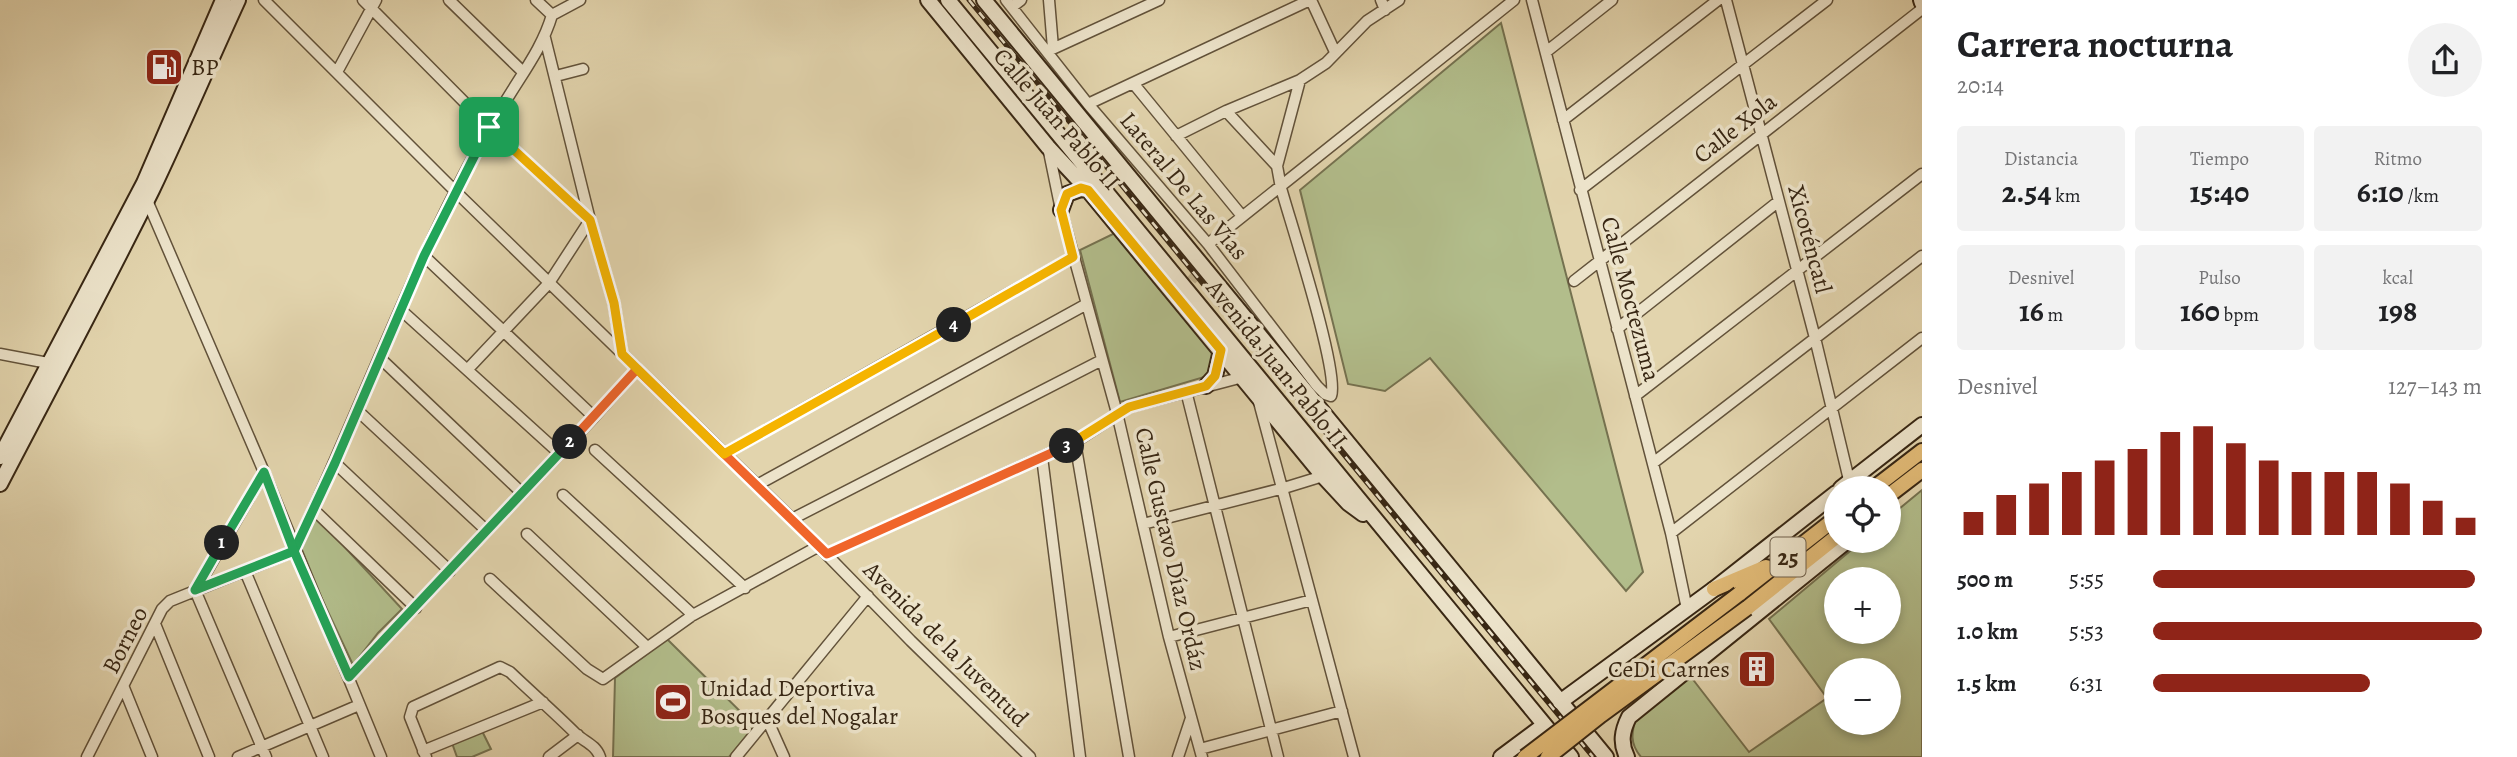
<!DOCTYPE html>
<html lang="es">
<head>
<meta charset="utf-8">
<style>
  body { margin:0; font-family:Alegreya,serif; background:#f2f2f2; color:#202124; height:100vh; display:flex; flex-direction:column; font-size:26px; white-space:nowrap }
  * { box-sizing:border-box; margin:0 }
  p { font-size:23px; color:#757577 }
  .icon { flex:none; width:38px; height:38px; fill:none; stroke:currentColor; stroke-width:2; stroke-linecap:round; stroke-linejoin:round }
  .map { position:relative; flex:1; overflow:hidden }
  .panel { display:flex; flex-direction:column; background:#fff; width:595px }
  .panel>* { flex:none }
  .fabs { position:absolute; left:1824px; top:476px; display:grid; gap:14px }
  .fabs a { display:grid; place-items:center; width:77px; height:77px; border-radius:50%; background:#fff; box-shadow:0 4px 10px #0003; font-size:35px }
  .pin { position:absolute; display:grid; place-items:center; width:60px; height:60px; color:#fff; margin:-30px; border-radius:14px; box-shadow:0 4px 10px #0006 }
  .km { position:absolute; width:35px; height:35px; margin:-18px; border-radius:50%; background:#222; color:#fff; font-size:19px; line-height:35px; text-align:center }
  .round { display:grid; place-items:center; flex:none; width:74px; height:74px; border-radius:37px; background:#f2f2f2 }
  .headline { display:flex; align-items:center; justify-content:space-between; height:119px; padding:0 35px }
  h1 { font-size:38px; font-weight:600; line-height:52px }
  .figures { display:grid; grid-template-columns:repeat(3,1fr); gap:10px; height:119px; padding:7px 35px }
  .figures div { display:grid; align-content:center; border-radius:7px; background:#f2f2f2; text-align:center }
  .figures b { font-size:30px; font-weight:600 }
  .figures small { font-size:19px; font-weight:400 }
  .figures p { font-size:19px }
  .chart { height:196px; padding:14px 35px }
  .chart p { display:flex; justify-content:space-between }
  .chart svg { width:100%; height:126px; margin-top:7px; stroke:#8f2418; stroke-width:6 }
  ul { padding:0 35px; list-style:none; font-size:23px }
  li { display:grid; grid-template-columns:112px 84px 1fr; align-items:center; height:52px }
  li i { height:18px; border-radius:9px; background:#8f2418 }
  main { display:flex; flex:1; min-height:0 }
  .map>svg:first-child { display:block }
  .green { fill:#b2bd8b; stroke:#757250; stroke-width:2; fill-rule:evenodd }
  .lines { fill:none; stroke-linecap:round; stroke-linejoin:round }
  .street-tunnel { stroke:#c0b18e; stroke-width:10; stroke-dasharray:10 5; stroke-linecap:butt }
  .street-casing { stroke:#62523a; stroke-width:13 }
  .secondary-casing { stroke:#382714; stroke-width:18 }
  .primary-casing { stroke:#382714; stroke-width:18 }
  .street { stroke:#ece3ca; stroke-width:10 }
  .secondary { stroke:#ece3ca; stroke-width:14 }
  .primary { stroke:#e1ba76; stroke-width:14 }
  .rail-casing { stroke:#382714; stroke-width:5 }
  .rail { stroke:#ece3ca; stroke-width:2.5; stroke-dasharray:8; stroke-linecap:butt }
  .primary-bridge-casing { stroke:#382714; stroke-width:18; stroke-linecap:butt }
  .primary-bridge { stroke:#e1ba76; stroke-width:14 }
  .split-1-casing { stroke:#fff; stroke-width:14 }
  .split-2-casing { stroke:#fff; stroke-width:14 }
  .split-3-casing { stroke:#fff; stroke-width:14 }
  .split-4-casing { stroke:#fff; stroke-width:14 }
  .split-5-casing { stroke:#fff; stroke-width:14 }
  .split-1 { stroke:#22a559; stroke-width:9 }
  .split-2 { stroke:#22a559; stroke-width:9 }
  .split-3 { stroke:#f0652b; stroke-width:9 }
  .split-4 { stroke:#f5b400; stroke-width:9 }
  .split-5 { stroke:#f5b400; stroke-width:9 }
  .labels { text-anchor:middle; stroke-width:7; stroke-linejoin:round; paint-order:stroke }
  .shield { fill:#ece3ca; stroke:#6e5f4b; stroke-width:2 }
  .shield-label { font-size:23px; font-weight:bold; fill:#382714 }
  .poi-label { font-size:24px; fill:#382714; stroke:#ece3ca; text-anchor:start }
  .street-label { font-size:24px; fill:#382714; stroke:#ece3ca }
</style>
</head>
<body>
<main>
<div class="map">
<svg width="1922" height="757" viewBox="0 0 1922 757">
  <rect width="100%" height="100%" fill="#e2d4ad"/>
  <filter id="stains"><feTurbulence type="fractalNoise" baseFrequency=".00286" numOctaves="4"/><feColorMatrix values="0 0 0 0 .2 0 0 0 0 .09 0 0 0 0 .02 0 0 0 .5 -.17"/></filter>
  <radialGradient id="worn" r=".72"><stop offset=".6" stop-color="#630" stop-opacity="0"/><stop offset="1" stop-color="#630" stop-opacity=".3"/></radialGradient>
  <path class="green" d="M 1501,23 L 1643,572 L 1626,591 L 1430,358 L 1385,391 L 1348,384 L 1300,190 Z
    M 1115,233 L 1216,355 L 1211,375 L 1120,402 L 1080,250 Z
    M 1922,490 L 1922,757 L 1641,757 C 1629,743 1632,732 1636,716 L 1691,677 L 1749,752 L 1827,698 L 1769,619 L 1862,541 L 1888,541 L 1888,518 ZM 1836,579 L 1888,579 L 1888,632 L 1836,632 ZM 1836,670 L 1888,670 L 1888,723 L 1836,723 Z
    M 316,516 L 402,609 L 378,633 L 353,665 L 300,552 Z
    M 667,639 L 755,726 L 729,757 L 613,757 L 615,678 Z
    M 482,731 L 491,749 L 472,757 L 457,757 L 452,743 Z"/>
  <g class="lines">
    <path class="street-tunnel" d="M 1182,292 L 1211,256"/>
    <defs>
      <path id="street" d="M 264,0 L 455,191 L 792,519 L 911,641 L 1030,757
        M 363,0 L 489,127 L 589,219
        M 449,0 L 523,72
        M 536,0 L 552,15
        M 1006,0 L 1088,104 L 1208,244 L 1317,386 L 1325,394 L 1331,396 C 1340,373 1290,221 1281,188 L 1277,166 L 1226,111
        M 1049,0 L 1053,48
        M 1311,0 L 1335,52
        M 1381,0 L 1385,10
        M 1532,0 L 1671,533 L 1687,609
        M 1726,0 L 1815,338 L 1850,484
        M 1012,7 L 1021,0
        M 545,38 L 590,220 L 614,303 L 622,354
        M 1048,51 L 1159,0
        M 1546,52 L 1612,0
        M 337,72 L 376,0
        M 556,76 L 583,69
        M 1133,83 L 1242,216
        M 1088,104 L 1310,0
        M 1563,120 L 1718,0
        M 1176,136 L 1226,111 L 1300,80 L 1326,63 L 1367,21 L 1399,0
        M 1048,147 L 1061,210 L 1117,413 L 1169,637 L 1202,757
        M 1277,166 L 1300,80
        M 1580,190 L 1827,0
        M 146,198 L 264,472 L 381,757
        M 1208,244 L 1514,0
        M 424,256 L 594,417
        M 1574,281 L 1922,9
        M 401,310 L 559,453
        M 1617,329 L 1779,201
        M 0,354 L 48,363
        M 380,358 L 522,493
        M 468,369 L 549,283 L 590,220
        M 1186,391 L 1278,757
        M 1635,396 L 1922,174
        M 1259,402 L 1354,757
        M 358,411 L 486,530
        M 1075,442 L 1129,757
        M 595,450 L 745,588
        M 724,454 L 1073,257
        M 1042,457 L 1080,757
        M 335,463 L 450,571
        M 1653,463 L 1922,256
        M 757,485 L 1085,305
        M 563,495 L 693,615
        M 314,510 L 416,608
        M 792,519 L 1102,360
        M 1143,524 L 1284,488 L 1323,476
        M 1671,533 L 1922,338
        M 527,534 L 647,647
        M 827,554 L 1075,442 L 1129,407 L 1243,377
        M 245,571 L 323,757
        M 490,579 L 587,669 L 603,679 L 693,615 L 819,546
        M 195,590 L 266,757
        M 196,590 L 264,472
        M 155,624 L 209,757
        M 1169,637 L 1312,600
        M 349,677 L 594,417 L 637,369
        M 124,688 L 152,757
        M 767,719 L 784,757
        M 1200,749 L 1342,711
        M 423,751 L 543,702
        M 87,757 L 162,609 L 170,601 L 294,551 C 350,433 396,309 455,192 C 471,160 488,129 507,99 C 524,71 543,46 552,15 L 580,0
        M 238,757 L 359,705
        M 426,757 L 410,717 L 413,707 L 500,667 L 510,672 C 532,693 555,713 576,734 C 585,742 596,745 600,757
        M 549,757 L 578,735
        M 736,757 L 868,596
        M 1178,757 L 1191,718"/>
      <path id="secondary" d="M 928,0 L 1048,147 L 1088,190 L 1323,476 L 1348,503 L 1363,514
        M 948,0 L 1571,757
        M 984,0 L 1606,757
        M 1921,0 L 1922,3
        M 1061,210 L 1067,194 L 1081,189 L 1088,190
        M 1206,386 L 1215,376 L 1221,350
        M 0,457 L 144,183 L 223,0
        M 0,484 C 51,386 103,289 152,190 C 182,127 209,63 238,0
        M 1841,488 L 1922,425
        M 1560,702 L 1714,589 L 1836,493
        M 1501,757 L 1544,725
        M 1627,757 C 1620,743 1622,731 1629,717 L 1847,541"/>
      <path id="primary" d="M 1874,488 L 1922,451
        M 1888,496 L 1922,470
        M 1714,589 L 1766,567
        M 1739,594 L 1836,518
        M 1747,608 L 1836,537"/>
    </defs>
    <use href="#street" class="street-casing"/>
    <use href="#secondary" class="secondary-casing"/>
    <use href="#primary" class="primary-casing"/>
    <use href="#street" class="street"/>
    <use href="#secondary" class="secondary"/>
    <use href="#primary" class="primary"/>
    <defs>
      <path id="rail" d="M 969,0 L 1593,757"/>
    </defs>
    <use href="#rail" class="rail-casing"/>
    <use href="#rail" class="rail"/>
    <defs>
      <path id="primary-bridge" d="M 1525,757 L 1739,594
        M 1548,757 L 1601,715 L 1747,608"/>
    </defs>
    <use href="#primary-bridge" class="primary-bridge-casing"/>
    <use href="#primary-bridge" class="primary-bridge"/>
  </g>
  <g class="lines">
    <defs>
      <path id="split-1" d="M 222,543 L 195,590 L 294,551 L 335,463 L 424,256 L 489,127"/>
      <path id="split-2" d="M 222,543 L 264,472 L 294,551 L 349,677 L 570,442"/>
      <path id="split-3" d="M 570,442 L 637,369 L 827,554 L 1067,446"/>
      <path id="split-4" d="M 954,325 L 1073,257 L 1061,210 L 1067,194 L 1081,188 L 1088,190 L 1221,350 L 1215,376 L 1206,386 L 1129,407 L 1067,446"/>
      <path id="split-5" d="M 489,127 L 590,220 L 614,303 L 622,354 L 724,454 L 954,325"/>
    </defs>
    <use href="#split-1" class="split-1-casing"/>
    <use href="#split-2" class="split-2-casing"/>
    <use href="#split-3" class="split-3-casing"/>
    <use href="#split-4" class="split-4-casing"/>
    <use href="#split-5" class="split-5-casing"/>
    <use href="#split-1" class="split-1"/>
    <use href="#split-2" class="split-2"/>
    <use href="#split-3" class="split-3"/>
    <use href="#split-4" class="split-4"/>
    <use href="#split-5" class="split-5"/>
  </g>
  <defs>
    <symbol id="fuel-square" viewBox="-11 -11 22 22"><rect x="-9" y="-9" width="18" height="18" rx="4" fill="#8f2418" stroke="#ece3ca"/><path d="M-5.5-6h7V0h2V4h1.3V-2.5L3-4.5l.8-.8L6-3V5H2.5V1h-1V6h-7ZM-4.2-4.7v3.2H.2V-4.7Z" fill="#fff"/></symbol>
    <symbol id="building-square" viewBox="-11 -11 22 22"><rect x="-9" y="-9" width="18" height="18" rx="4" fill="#8f2418" stroke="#ece3ca"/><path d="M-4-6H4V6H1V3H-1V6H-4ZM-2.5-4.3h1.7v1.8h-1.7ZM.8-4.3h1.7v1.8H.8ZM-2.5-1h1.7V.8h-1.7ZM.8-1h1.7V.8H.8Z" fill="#fff"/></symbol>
    <symbol id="stadium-square" viewBox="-11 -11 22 22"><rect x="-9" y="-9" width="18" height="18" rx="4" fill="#8f2418" stroke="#ece3ca"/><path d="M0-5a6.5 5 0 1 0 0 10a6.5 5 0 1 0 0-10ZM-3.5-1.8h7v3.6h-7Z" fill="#fff"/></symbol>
  </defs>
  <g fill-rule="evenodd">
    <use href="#fuel-square" x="142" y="45" width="44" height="44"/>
    <use href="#building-square" x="1735" y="647" width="44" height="44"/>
    <use href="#stadium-square" x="651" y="680" width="44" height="44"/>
  </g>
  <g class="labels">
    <rect class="shield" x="1770.5" y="537.5" width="35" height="39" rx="5"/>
    <g class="shield-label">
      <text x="1788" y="565">25</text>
    </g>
    <g class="poi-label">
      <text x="191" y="75">BP</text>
      <text x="1730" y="677" text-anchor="end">CeDi Carnes</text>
      <text x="700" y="696">Unidad Deportiva<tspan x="700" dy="28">Bosques del Nogalar</tspan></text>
    </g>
    <g class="street-label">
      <text transform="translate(1057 119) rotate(49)" y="8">Calle Juan Pablo II</text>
      <text transform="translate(1735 128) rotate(-38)" y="8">Calle Xola</text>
      <text transform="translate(1184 186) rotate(50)" y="8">Lateral De Las Vías</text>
      <text transform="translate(1810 239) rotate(75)" y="8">Xicoténcatl</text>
      <text transform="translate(1631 299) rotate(75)" y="8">Calle Moctezuma</text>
      <text transform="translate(1277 364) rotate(51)" y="8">Avenida Juan Pablo II</text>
      <text transform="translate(1171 549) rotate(77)" y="8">Calle Gustavo Díaz Ordáz</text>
      <text transform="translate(125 640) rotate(-63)" y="8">Borneo</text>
      <text transform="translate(946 644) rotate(45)" y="8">Avenida de la Juventud</text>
    </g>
  </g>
  <rect width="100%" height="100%" filter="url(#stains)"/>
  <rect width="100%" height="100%" fill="url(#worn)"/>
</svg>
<div class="fabs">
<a><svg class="icon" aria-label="locate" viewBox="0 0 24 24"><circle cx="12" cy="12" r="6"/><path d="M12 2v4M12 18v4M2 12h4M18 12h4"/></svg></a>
<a>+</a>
<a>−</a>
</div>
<div class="pin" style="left:489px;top:127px;background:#1e9e55"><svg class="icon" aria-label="arrive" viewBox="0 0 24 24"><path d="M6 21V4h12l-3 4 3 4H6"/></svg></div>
<b class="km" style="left:222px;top:543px">1</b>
<b class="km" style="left:570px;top:442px">2</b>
<b class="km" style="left:1067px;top:446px">3</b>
<b class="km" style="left:954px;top:325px">4</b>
</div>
<section class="panel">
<div class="headline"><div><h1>Carrera nocturna</h1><p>20:14</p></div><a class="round"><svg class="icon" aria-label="share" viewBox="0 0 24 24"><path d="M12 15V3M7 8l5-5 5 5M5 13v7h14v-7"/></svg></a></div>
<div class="figures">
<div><p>Distancia</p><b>2.54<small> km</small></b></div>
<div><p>Tiempo</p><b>15:40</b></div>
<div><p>Ritmo</p><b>6:10<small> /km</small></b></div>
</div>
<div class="figures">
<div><p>Desnivel</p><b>16<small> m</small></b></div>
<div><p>Pulso</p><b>160<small> bpm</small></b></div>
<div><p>kcal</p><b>198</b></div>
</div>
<div class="chart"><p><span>Desnivel</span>127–143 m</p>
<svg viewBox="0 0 160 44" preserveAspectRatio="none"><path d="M5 44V36M15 44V30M25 44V26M35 44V22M45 44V18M55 44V14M65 44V8M75 44V6M85 44V12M95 44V18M105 44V22M115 44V22M125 44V22M135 44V26M145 44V32M155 44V38"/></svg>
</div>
<ul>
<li><b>500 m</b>5:55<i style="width:98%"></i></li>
<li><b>1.0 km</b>5:53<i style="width:100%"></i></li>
<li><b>1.5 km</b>6:31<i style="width:66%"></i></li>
</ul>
</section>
</main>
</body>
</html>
